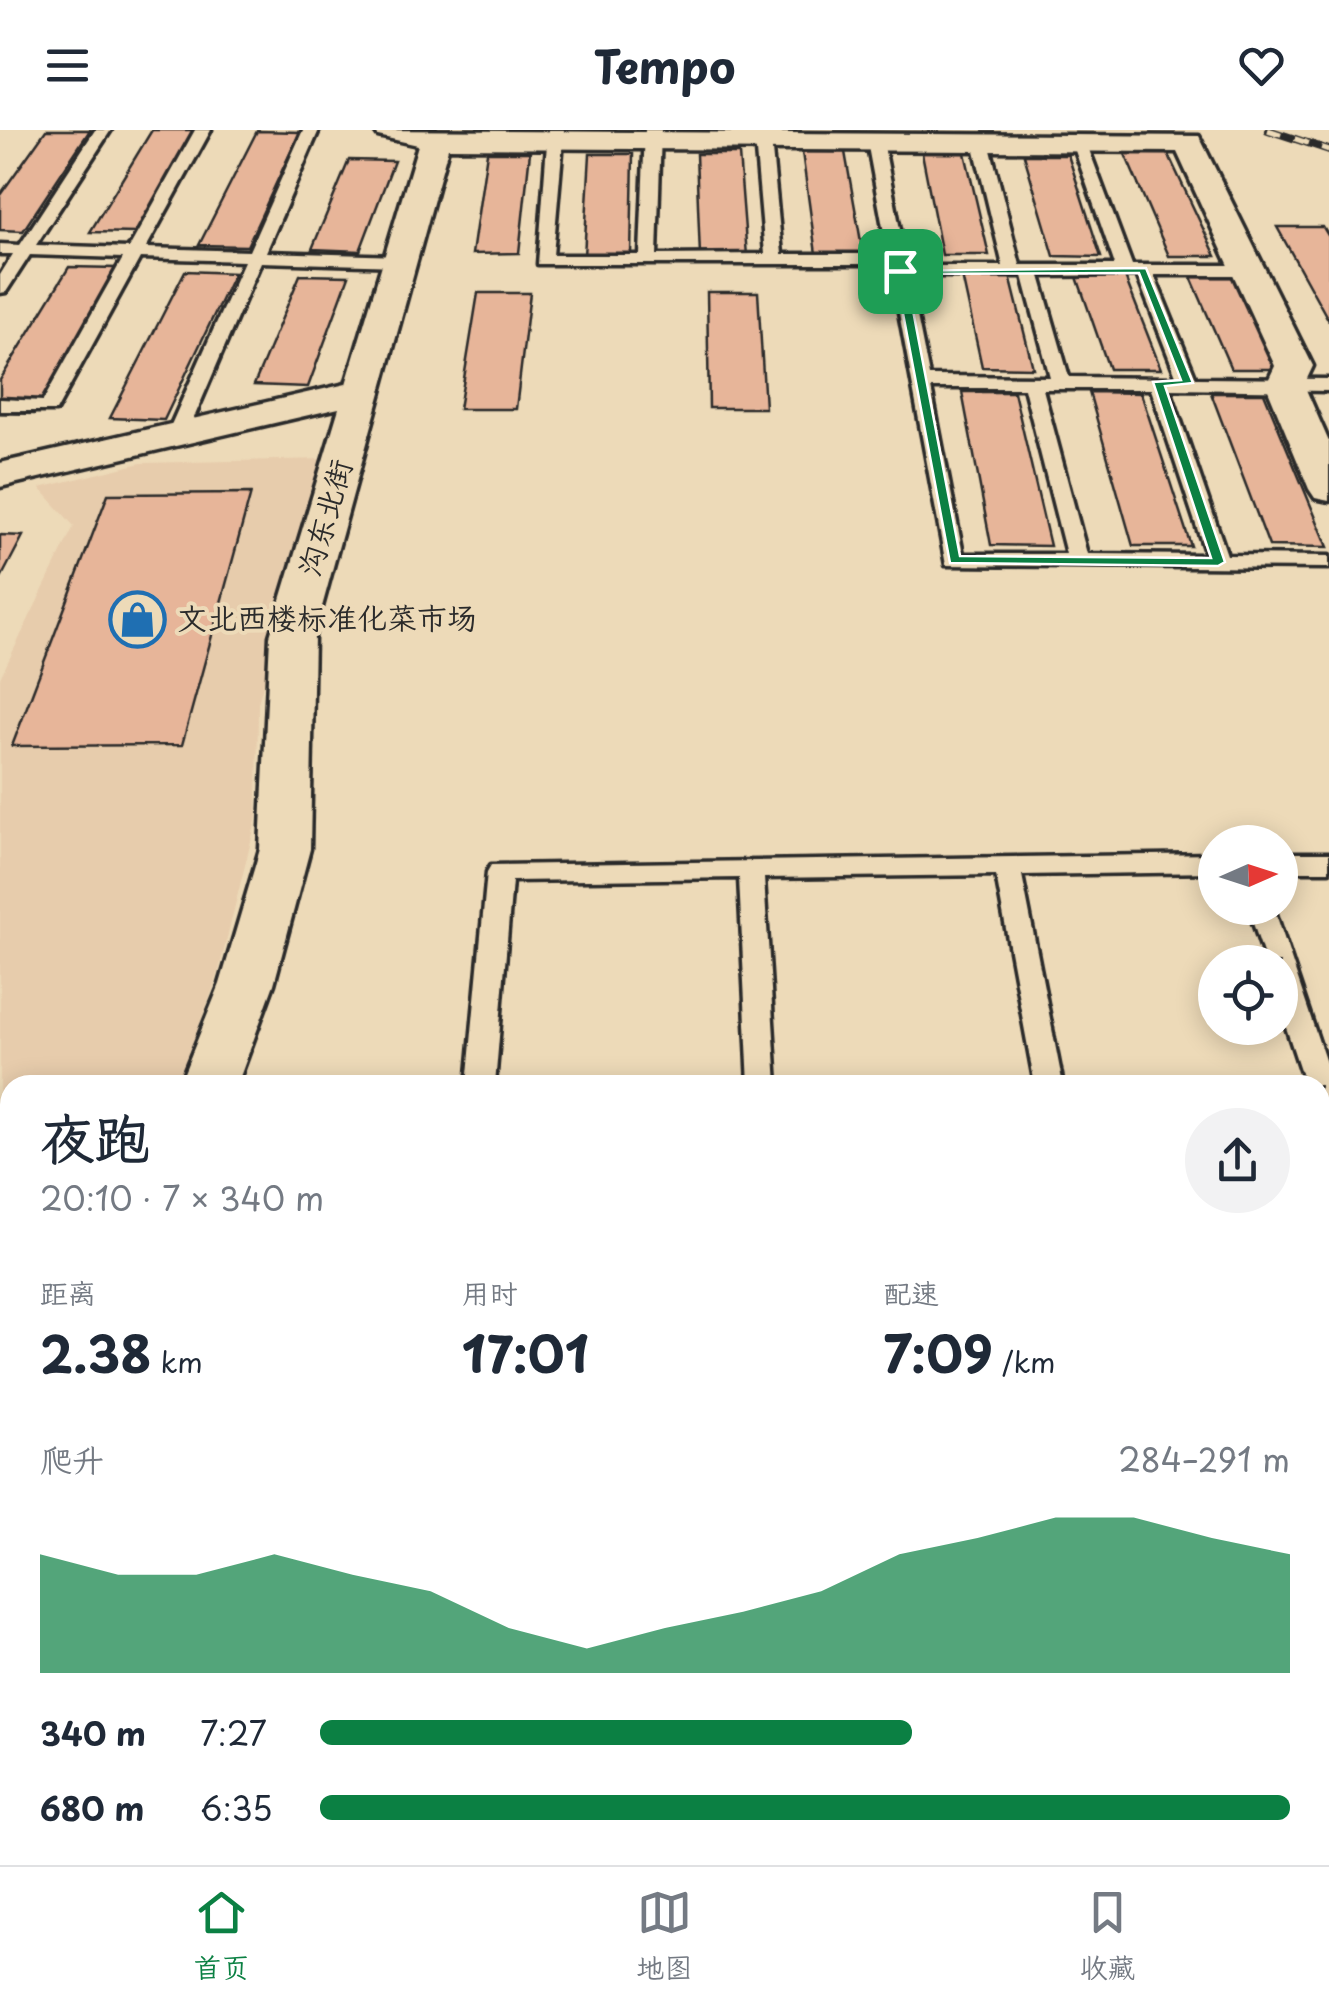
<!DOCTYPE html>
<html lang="zh">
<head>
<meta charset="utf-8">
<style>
  body { margin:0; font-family:"Playpen Sans","LXGW WenKai TC",sans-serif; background:#f2f2f3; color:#1f2937; height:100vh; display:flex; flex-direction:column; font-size:38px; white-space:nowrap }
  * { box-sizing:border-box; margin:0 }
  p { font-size:32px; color:#747a83 }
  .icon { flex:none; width:55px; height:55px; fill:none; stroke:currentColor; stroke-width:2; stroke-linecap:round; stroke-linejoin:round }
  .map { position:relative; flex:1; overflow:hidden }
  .sheet { position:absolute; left:0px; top:945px; width:1330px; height:790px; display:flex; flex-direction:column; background:#fff; border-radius:30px 30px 0 0; box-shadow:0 5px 25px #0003 }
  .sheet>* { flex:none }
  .needle { width:65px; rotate:87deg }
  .buttons { position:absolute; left:1198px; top:695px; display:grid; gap:20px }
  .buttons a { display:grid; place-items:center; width:100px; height:100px; border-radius:50%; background:#fff; box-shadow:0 5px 25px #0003; font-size:50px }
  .pin { position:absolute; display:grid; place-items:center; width:85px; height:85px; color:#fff; margin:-42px; border-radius:20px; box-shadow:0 5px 15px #0006 }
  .round { display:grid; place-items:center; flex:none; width:105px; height:105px; border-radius:52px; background:#f2f2f3 }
  .head { display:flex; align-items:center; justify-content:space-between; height:170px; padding:0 40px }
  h1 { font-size:55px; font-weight:700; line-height:75px }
  .stats { display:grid; grid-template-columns:repeat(3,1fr); gap:15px; height:170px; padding:10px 40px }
  .stats div { display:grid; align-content:center }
  .stats b { font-size:50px; font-weight:700 }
  .stats small { font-size:28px; font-weight:400 }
  .stats p { font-size:28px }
  .chart { height:280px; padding:20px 40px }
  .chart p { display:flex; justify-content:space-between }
  .chart svg { width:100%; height:180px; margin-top:10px; fill:#0b8043; opacity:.7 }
  ul { padding:0 40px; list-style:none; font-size:32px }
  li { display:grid; grid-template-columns:160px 120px 1fr; align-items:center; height:75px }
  li i { height:25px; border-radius:12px; background:#0b8043 }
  header { display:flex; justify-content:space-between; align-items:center; height:130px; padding:0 40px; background:#fff; font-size:45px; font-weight:700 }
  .tab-bar { display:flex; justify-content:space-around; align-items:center; height:140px; border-top:2px solid #e0e1e3; background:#fff; font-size:28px; color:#747a83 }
  .tab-bar a { display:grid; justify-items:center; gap:5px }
  .tab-bar .active { color:#0b8043 }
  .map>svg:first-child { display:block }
  .built { fill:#e7ccac }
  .building { fill:#e7b599; stroke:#2b2b2b; stroke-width:2.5 }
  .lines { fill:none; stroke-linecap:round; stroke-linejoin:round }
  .service-casing { stroke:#2b2b2b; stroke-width:7 }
  .minor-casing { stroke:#2b2b2b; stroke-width:7 }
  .service { fill:#eddab8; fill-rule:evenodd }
  .minor { fill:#eddab8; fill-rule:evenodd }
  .rail-casing { stroke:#2b2b2b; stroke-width:8 }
  .rail { stroke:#eddab8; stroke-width:5; stroke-dasharray:14; stroke-linecap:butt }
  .route { fill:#0b8043; stroke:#fff; stroke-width:2.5; fill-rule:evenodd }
  .labels { text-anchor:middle; stroke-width:8; stroke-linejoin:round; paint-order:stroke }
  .street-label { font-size:30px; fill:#2b2b2b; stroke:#eddab8 }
  .poi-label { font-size:30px; fill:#2b2b2b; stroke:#eddab8; text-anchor:start }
</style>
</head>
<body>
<header><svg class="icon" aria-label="menu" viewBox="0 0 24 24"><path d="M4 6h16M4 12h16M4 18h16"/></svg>Tempo<svg class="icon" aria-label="heart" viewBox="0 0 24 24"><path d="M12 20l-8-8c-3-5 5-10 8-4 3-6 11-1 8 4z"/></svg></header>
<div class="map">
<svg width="1329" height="1735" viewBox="0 0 1329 1735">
  <rect width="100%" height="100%" fill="#eddab8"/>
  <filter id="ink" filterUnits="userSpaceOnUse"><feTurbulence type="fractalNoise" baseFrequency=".01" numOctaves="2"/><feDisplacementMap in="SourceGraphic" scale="20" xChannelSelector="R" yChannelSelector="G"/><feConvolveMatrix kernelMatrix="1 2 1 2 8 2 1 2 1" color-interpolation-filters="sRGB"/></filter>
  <g filter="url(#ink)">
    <path class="built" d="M 327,329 L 258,573 L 257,687 L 217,848 L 177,955 L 10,955 L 10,1401 L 0,1427 L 0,548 L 74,396 L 40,358 L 141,333 Z"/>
    <path class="building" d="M 46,0 L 90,0 L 23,101 L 0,100 L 0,65 Z
      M 152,0 L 196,0 L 137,103 L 90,102 Z
      M 257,1 L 300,2 L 247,116 L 199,115 Z
      M 487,22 L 530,22 L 519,123 L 472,124 Z
      M 802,22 L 845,22 L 863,123 L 816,124 Z
      M 922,23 L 965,23 L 989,125 L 942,125 Z
      M 590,24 L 633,24 L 631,126 L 584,126 Z
      M 696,24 L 739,24 L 747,126 L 700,126 Z
      M 1125,24 L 1168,24 L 1216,126 L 1169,126 Z
      M 1024,25 L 1068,25 L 1101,127 L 1054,126 Z
      M 349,30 L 394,31 L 360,121 L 312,119 Z
      M 1277,97 L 1323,97 L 1329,107 L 1329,191 Z
      M 69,137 L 117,138 L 34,284 L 0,283 L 0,250 Z
      M 185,141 L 234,143 L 164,290 L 110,288 Z
      M 300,145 L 349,146 L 308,257 L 254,255 Z
      M 962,146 L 1010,146 L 1033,238 L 982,237 Z
      M 1077,147 L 1125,147 L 1161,239 L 1109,239 Z
      M 1191,147 L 1238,147 L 1282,239 L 1231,239 Z
      M 707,162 L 758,162 L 765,278 L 709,278 Z
      M 478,163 L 530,163 L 516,279 L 459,279 Z
      M 962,262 L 1014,262 L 1050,416 L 991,415 Z
      M 1089,262 L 1141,263 L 1191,416 L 1133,416 Z
      M 1211,263 L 1264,263 L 1328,417 L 1269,416 Z
      M 251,363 L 182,615 L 12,616 L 108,364 Z
      M 0,405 L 23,406 L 0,450 Z"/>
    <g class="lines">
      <defs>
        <path id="service" d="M 95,0 L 111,0 L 36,115 L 129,118 L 195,0 L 211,0 L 146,118 L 249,121 L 303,0 L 319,0 L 266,122 L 400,126 L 409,131 L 400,136 L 261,132 L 187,304 L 177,310 L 167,304 L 244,131 L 140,128 L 56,281 L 0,281 L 0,269 L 43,271 L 123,128 L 30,125 L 6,162 L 0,163 L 0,145 L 13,124 L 0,124 L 0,114 L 20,115 Z
          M 548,0 L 564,0 L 553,125 L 640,125 L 645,0 L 661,0 L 657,125 L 765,124 L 755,10 L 763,5 L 771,10 L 782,124 L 888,124 L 867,11 L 875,6 L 883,11 L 907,136 L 1003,136 L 973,12 L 981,7 L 989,12 L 1020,135 L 1115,135 L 1072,12 L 1085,9 L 1132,135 L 1248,135 L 1257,140 L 1248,145 L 1154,145 L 1196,248 L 1329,249 L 1329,261 L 1170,259 L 1227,425 L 1329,426 L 1329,438 L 946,435 L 890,134 L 538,134 ZM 1137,145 L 1177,248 L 1069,247 L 1040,146 ZM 909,146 L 1023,146 L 1050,247 L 929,246 ZM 931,258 L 1024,258 L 1066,424 L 963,424 ZM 1043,259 L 1151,259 L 1206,425 L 1087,424 Z
          M 1280,723 L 1329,723 L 1329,741 L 1280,741 Z
          M 1215,724 L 1215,742 L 1022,745 L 1063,955 L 1035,955 L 996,745 L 764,748 L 777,955 L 749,955 L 739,748 L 512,751 L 495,955 L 467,955 L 487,742 L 491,735 Z
          M 1248,778 L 1274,778 L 1329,942 L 1329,998 L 1320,995 L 1320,955 L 1305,955 L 1280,879 L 1280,832 L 1266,832 Z
          M 1320,1037 L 1329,1037 L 1329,1063 L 1320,1063 Z
          M 1320,1532 L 1329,1532 L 1329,1570 L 1320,1570 Z"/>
        <path id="minor" d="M 374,0 L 1199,6 L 1313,236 L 1304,255 L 1329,312 L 1329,371 L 1315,368 L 1309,359 L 1266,255 L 1275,236 L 1177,22 L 448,18 L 314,506 L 310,719 L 274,854 L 237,955 L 179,955 L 220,854 L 260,719 L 270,506 L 339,278 L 0,357 L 0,333 L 346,254 L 418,15 L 378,6 Z
          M 10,1499 L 10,1610 L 0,1615 L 0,1503 Z"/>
      </defs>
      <use href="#service" class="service-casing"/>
      <use href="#minor" class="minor-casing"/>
      <use href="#service" class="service"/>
      <use href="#minor" class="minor"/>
      <defs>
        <path id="rail" d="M 1268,0 L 1329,20"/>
      </defs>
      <use href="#rail" class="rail-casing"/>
      <use href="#rail" class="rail"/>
    </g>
  </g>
  <path class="route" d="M 1146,138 L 1193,253 L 1165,256 L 1225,432 L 1218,436 L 950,433 L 895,141 ZM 1139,143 L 1181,250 L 1153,252 L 1211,428 L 960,426 L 906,144 Z"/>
  <defs>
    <symbol id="shop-ring" viewBox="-11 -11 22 22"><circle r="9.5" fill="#eddab8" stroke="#1f6fb2" stroke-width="1.5"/><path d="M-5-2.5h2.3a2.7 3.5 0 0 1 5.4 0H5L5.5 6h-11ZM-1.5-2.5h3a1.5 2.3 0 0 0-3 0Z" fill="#1f6fb2"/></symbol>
  </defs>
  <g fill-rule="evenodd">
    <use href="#shop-ring" x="106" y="458" width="63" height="63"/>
  </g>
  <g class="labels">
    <g class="street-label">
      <text transform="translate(326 388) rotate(-74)" y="10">沟东北街</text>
    </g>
    <g class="poi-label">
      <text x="177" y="499">文北西楼标准化菜市场</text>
    </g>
  </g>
</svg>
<div class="buttons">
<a><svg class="needle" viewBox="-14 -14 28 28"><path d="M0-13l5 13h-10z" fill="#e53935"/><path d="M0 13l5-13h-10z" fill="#747a83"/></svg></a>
<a><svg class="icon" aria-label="locate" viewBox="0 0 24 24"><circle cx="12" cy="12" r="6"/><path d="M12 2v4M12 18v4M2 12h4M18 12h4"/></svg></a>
</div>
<div class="pin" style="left:900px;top:141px;background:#1e9e55"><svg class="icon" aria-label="arrive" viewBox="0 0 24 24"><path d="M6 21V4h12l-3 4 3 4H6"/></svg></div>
<section class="sheet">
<div class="head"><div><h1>夜跑</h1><p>20:10 · 7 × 340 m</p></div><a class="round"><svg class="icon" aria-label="share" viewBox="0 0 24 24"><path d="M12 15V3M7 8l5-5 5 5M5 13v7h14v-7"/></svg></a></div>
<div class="stats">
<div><p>距离</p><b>2.38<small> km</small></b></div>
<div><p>用时</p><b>17:01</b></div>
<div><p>配速</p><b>7:09<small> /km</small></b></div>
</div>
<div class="chart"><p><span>爬升</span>284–291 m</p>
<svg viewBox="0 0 160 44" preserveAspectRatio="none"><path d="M0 44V15L10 20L20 20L30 15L40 20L50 24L60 33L70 38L80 33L90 29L100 24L110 15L120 11L130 6L140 6L150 11L160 15V44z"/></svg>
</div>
<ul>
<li><b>340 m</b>7:27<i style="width:61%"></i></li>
<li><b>680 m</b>6:35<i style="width:100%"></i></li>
</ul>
</section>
</div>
<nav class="tab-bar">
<a class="active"><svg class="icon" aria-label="home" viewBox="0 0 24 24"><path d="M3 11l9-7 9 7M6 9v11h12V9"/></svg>首页</a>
<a><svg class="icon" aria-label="map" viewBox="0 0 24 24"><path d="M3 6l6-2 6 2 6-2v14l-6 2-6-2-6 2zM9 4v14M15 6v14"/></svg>地图</a>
<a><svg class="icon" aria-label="saved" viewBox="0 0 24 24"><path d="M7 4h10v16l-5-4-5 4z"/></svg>收藏</a>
</nav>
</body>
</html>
